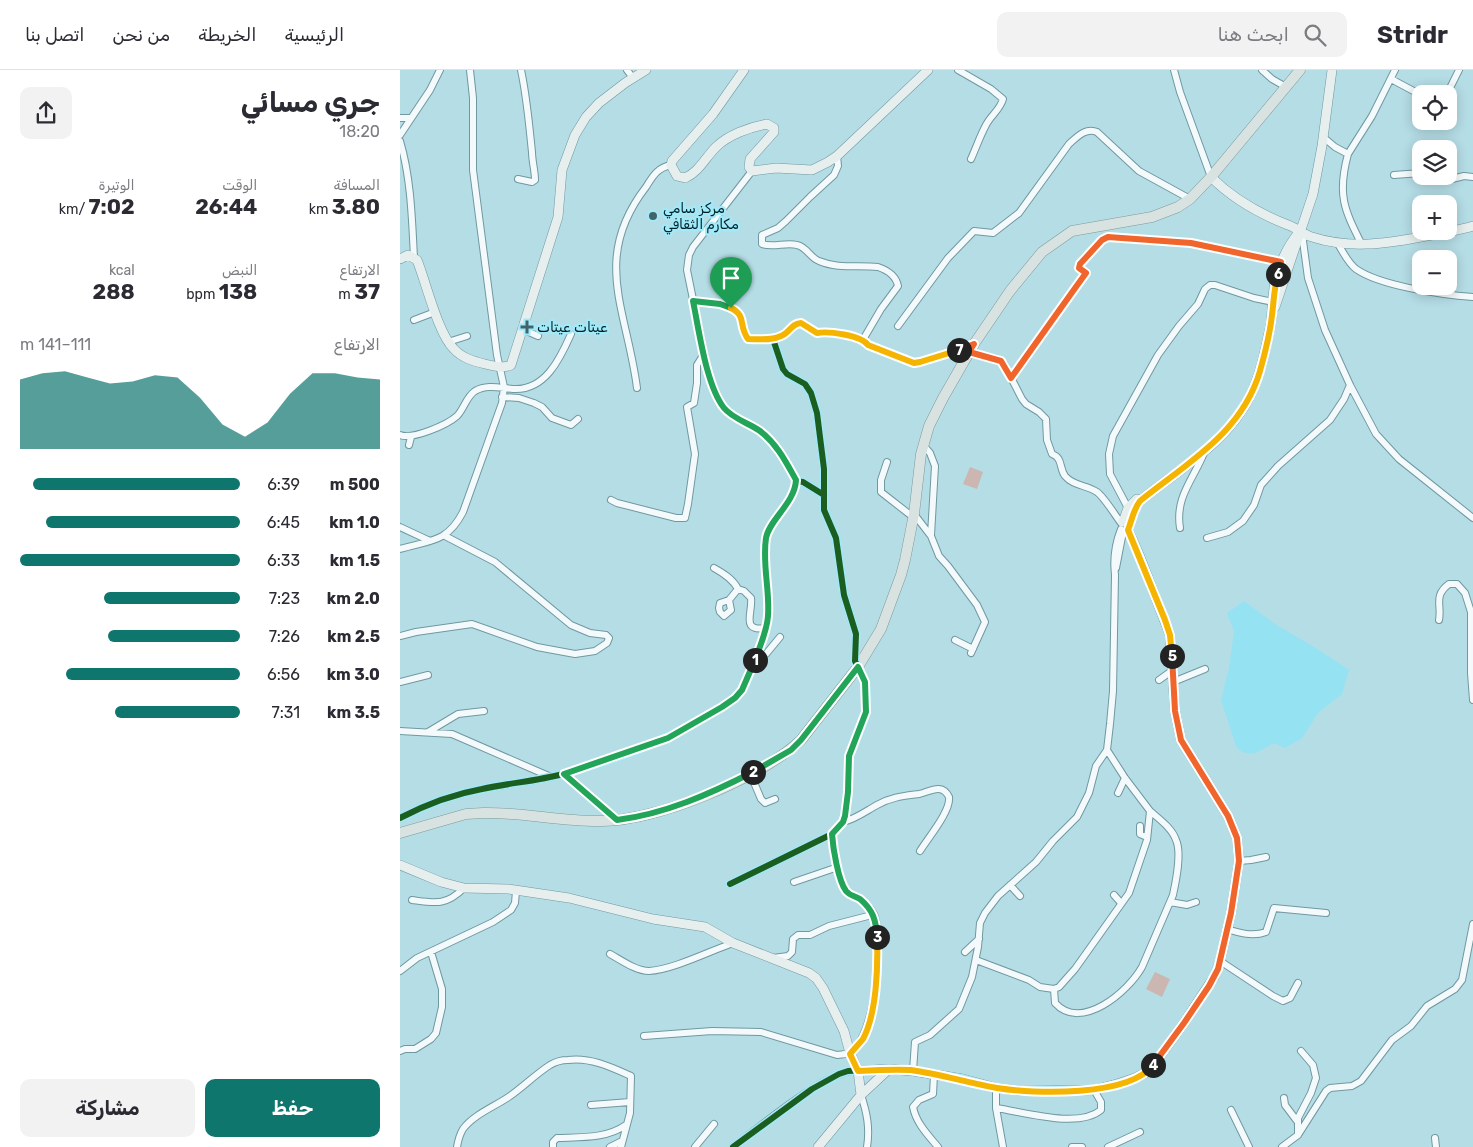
<!DOCTYPE html>
<html lang="ar">
<head>
<meta charset="utf-8">
<style>
  body { margin:0; font-family:Rubik,"Noto Sans Arabic",sans-serif; background:#f2f2f3; color:#2b2b33; direction:rtl; height:100vh; display:flex; flex-direction:column; font-size:19px; white-space:nowrap }
  * { box-sizing:border-box; margin:0 }
  p { font-size:16px; color:#7c7c81 }
  .icon { flex:none; width:28px; height:28px; fill:none; stroke:currentColor; stroke-width:2; stroke-linecap:round; stroke-linejoin:round }
  .map { position:relative; flex:1; overflow:hidden; direction:ltr }
  .sheet { display:flex; flex-direction:column; background:#fff; width:400px }
  .sheet>* { flex:none }
  .fabs { position:absolute; left:1012px; top:15px; display:grid; gap:10px }
  .fabs a { display:grid; place-items:center; width:45px; height:45px; border-radius:10px; background:#fff; box-shadow:0 2px 12px #0003; font-size:25px }
  .pin { position:absolute; display:grid; place-items:center; width:42px; height:42px; color:#fff; margin:-51px -21px; border-radius:50% 50% 50% 0; rotate:-45deg; box-shadow:0 0 5px #0007 }
  .pin .icon { rotate:45deg }
  .km { position:absolute; width:25px; height:25px; margin:-12px; border-radius:50%; background:#222; color:#fff; font-size:14px; line-height:25px; text-align:center }
  .round { display:grid; place-items:center; flex:none; width:52px; height:52px; border-radius:10px; background:#f2f2f3 }
  .overview { display:flex; align-items:center; justify-content:space-between; height:85px; padding:0 20px }
  h1 { font-size:28px; font-weight:700; line-height:38px }
  .figures { display:grid; grid-template-columns:repeat(3,1fr); gap:8px; height:85px; padding:5px 20px }
  .figures div { display:grid; align-content:center }
  .figures b { font-size:21px; font-weight:700 }
  .figures small { font-size:14px; font-weight:400 }
  .figures p { font-size:14px }
  .chart { height:140px; padding:10px 20px }
  .chart p { display:flex; justify-content:space-between }
  .chart svg { width:100%; height:90px; margin-top:5px; fill:#0f766e; opacity:.7 }
  .button { display:flex; gap:10px; margin-top:auto; padding:10px 20px }
  .button a { flex:1; height:58px; border-radius:10px; background:#0f766e; color:#fff; font-size:20px; font-weight:700; line-height:58px; text-align:center }
  .button a+a { background:#f2f2f3; color:#2b2b33 }
  ul { padding:0 20px; list-style:none; font-size:16px }
  li { display:grid; grid-template-columns:80px 60px 1fr; align-items:center; height:38px }
  li i { height:12px; border-radius:6px; background:#0f766e }
  header { display:flex; align-items:center; gap:30px; box-sizing:border-box; height:70px; padding:0 25px; background:#fff; border-bottom:1px solid #e1e1e2 }
  header strong { font-size:24px }
  nav { display:flex; gap:28px; margin-inline-start:auto; font-size:18px }
  .search { width:350px; height:45px; background:#f2f2f3; display:flex; align-items:center; gap:12px; box-sizing:border-box; padding:0 18px; border-radius:10px; color:#7c7c81; font-size:19px }
  main { display:flex; flex:1; min-height:0 }
  .map>svg:first-child { display:block }
  .built { fill:#95e2f3 }
  .green { fill:#cbb6b2 }
  .lines { fill:none; stroke-linecap:round; stroke-linejoin:round }
  .street-casing { stroke:#7098a0; stroke-width:8 }
  .secondary-casing { stroke:#7098a0; stroke-width:10 }
  .primary-casing { stroke:#7e9a99; stroke-width:11 }
  .street { stroke:#f4fafb; stroke-width:6 }
  .secondary { stroke:#e6eeee; stroke-width:9 }
  .primary { stroke:#d8e3e1; stroke-width:10 }
  .cycleway-casing { stroke:#a1eafa; stroke-width:9 }
  .cycleway { stroke:#1b5e20; stroke-width:6 }
  .split-1-casing { stroke:#fff; stroke-width:10 }
  .split-2-casing { stroke:#fff; stroke-width:10 }
  .split-3-casing { stroke:#fff; stroke-width:10 }
  .split-4-casing { stroke:#fff; stroke-width:10 }
  .split-5-casing { stroke:#fff; stroke-width:10 }
  .split-6-casing { stroke:#fff; stroke-width:10 }
  .split-7-casing { stroke:#fff; stroke-width:10 }
  .split-8-casing { stroke:#fff; stroke-width:10 }
  .split-1 { stroke:#22a559; stroke-width:6 }
  .split-2 { stroke:#22a559; stroke-width:6 }
  .split-3 { stroke:#22a559; stroke-width:6 }
  .split-4 { stroke:#f5b400; stroke-width:6 }
  .split-5 { stroke:#f0652b; stroke-width:6 }
  .split-6 { stroke:#f5b400; stroke-width:6 }
  .split-7 { stroke:#f0652b; stroke-width:6 }
  .split-8 { stroke:#f5b400; stroke-width:6 }
  .poi-dot { fill:#41636a; stroke:#a1eafa; stroke-width:2 }
  .labels { text-anchor:middle; stroke-width:4.5; stroke-linejoin:round; paint-order:stroke }
  .poi-label { font-size:14px; fill:#022127; stroke:#a1eafa; text-anchor:start }
</style>
</head>
<body>
<header>
<strong>Stridr</strong>
<div class="search"><svg class="icon" aria-label="search" viewBox="0 0 24 24"><circle cx="10" cy="10" r="6"/><path d="M15 15l6 6"/></svg>ابحث هنا</div>
<nav><a>الرئيسية</a><a>الخريطة</a><a>من نحن</a><a>اتصل بنا</a></nav>
</header>
<main>
<div class="map">
<svg width="1073" height="1077" viewBox="0 0 1073 1077">
  <rect width="100%" height="100%" fill="#b5dde6"/>
  <path class="built" d="M 844,531 L 875,554 L 919,580 L 949,600 L 942,624 L 918,643 L 902,668 L 885,678 L 874,673 L 854,684 L 842,682 L 836,676 L 821,630 L 829,598 L 834,561 L 827,543 Z"/>
  <path class="green" d="M 570,397 L 583,402 L 577,419 L 563,414 Z
    M 755,902 L 770,909 L 762,927 L 746,919 Z"/>
  <g class="lines">
    <defs>
      <path id="street" d="M 227,0 L 233,8
        M 558,0 L 591,19 L 603,29 C 600,40 591,45 586,55 C 580,66 576,78 571,89
        M 774,0 L 780,22 L 811,107
        M 862,0 L 872,9 L 886,17
        M 991,9 L 1021,25
        M 1047,24 L 1059,0
        M 0,48 L 10,48
        M 0,65 L 30,20 L 40,0
        M 923,67 L 935,77 L 948,84 L 972,46 L 995,0
        M 0,71 C 11,108 12,149 14,188
        M 948,84 C 937,125 944,139 962,175
        M 437,86 L 438,96 L 434,105 L 410,127 L 386,151 L 378,158 L 362,165 L 362,174 C 373,178 386,172 397,175 C 407,177 410,188 419,191 C 438,199 458,195 478,197 C 487,200 496,206 498,216 L 481,239 L 464,268 L 465,271
        M 352,101 L 293,177 L 289,185 L 287,200 L 309,308 L 323,337 L 334,347 L 358,360 L 366,366 L 384,388 L 396,411
        M 994,105 L 1021,103
        M 1036,106 L 1044,111 L 1064,106 L 1073,107
        M 118,109 L 132,112 L 135,110 C 135,101 132,91 132,82 C 129,54 127,28 121,0
        M 904,163 L 903,171 L 908,208 L 925,260 L 950,315 L 976,364 L 999,389 L 1073,448
        M 938,174 C 943,182 948,193 956,199 C 980,216 1043,225 1073,227
        M 293,231 L 321,234 L 338,242 C 343,252 341,259 348,269 C 358,269 371,271 381,266 C 390,263 390,254 401,253 L 417,263 C 428,261 461,265 468,275 L 514,293 L 541,286 L 573,274
        M 14,250 L 35,242
        M 498,256 L 548,188 L 574,161 L 593,163 L 619,143 L 669,74 C 677,67 686,57 697,62 L 739,101 L 790,129
        M 122,259 L 138,266
        M 48,272 L 67,266
        M 569,282 L 578,285 L 597,289 L 604,294 L 622,329 L 626,334 L 639,342 L 646,349 L 647,370 L 652,384 C 663,388 659,398 665,406 C 673,416 687,415 697,422 C 704,427 715,445 721,453
        M 611,308 L 673,221 L 686,203 L 679,198 L 680,194 L 702,170 L 708,167 L 791,173 L 881,192
        M 237,318 C 227,240 191,188 246,117 C 253,106 257,98 271,95
        M 102,327 L 119,328 L 134,333 L 142,337 L 152,348 L 171,355 L 178,349
        M 0,365 C 12,370 47,355 57,346 C 64,339 66,327 75,321 C 87,314 100,318 113,319 C 145,321 160,289 171,264
        M 9,375 L 11,367
        M 523,375 L 530,383 L 535,396 L 531,465
        M 487,392 L 481,410 L 481,422 L 513,447
        M 211,430 L 217,433 L 276,448 L 285,448 L 288,434 L 295,384 L 287,337 L 294,333 L 297,313 L 297,295 L 304,284
        M 728,438 L 710,404 L 709,384 L 713,366 L 758,285 L 779,256 L 798,234 L 805,219 L 810,215 L 815,215 L 854,228 L 873,232
        M 514,444 L 531,466 L 539,486 L 548,496 L 577,535 L 585,552 L 571,583
        M 0,457 L 30,471
        M 780,458 C 775,427 793,410 804,383
        M 807,468 L 828,462 L 843,451 L 854,435 L 861,415 L 878,396 L 930,350 L 944,329 L 950,315
        M 0,479 C 30,470 47,473 63,442 L 102,333 L 104,317 L 97,285 L 73,100 L 73,28 L 70,0
        M 314,498 C 323,503 333,509 338,519 L 344,521 L 351,528 C 353,543 340,562 366,558
        M 716,498 L 723,462
        M 329,530 L 331,540 L 324,546 L 320,542 L 319,538 L 320,533 L 329,530 L 338,519
        M 1039,550 C 1042,535 1033,526 1049,514 L 1057,514 L 1065,523 L 1071,542 L 1071,603 L 1073,630
        M 0,566 L 16,562 L 72,554 L 137,577 L 175,584 L 195,581 L 207,573 L 209,568 L 206,565 L 190,563 L 171,555 L 95,492 L 45,466
        M 555,570 L 573,579
        M 357,584 L 366,584 L 380,567
        M 759,610 L 773,600
        M 0,612 L 28,605
        M 773,612 L 805,599
        M 0,661 L 52,664 L 151,707
        M 28,662 L 58,644 L 84,641
        M 350,703 L 361,729 L 365,733 L 375,729
        M 164,704 L 217,750
        M 718,723 L 725,708
        M 0,748 C 25,735 54,724 82,719 C 109,713 137,711 163,704 C 208,692 257,675 296,652 C 309,645 324,638 335,628 C 348,617 361,577 366,560 C 375,529 359,497 366,466 C 370,449 395,433 396,411 L 403,412 L 424,425
        M 443,752 C 456,749 466,741 477,735 C 491,727 504,726 519,724 C 529,722 542,712 549,727 C 551,741 528,768 520,781
        M 740,756 L 740,764 L 747,767
        M 839,791 L 851,790 L 866,787
        M 394,812 L 438,797
        M 330,814 L 432,764 L 443,752 L 445,746 L 448,722 L 449,686 L 465,648 L 467,629 L 465,612 L 455,591 L 456,564 L 444,525 L 436,468 L 424,440 L 424,399 L 417,343 L 411,323 L 405,314 L 387,304 L 383,299 L 373,269
        M 610,815 L 620,826
        M 714,825 L 721,833
        M 12,830 C 35,833 46,836 64,818
        M 770,832 L 787,835 L 796,832
        M 827,859 C 839,863 853,867 866,862 L 874,838 L 926,843
        M 565,882 L 579,869
        M 210,884 C 221,890 236,901 249,901 C 272,900 310,881 333,873
        M 373,888 L 388,886 L 392,882 L 393,869 L 398,865 L 410,865 L 429,856 L 468,846
        M 576,890 L 629,910 L 640,917 L 654,919 L 659,917 L 675,899 L 729,823 L 747,770 L 750,741 L 725,708 L 707,680
        M 820,891 L 873,926 L 883,931 L 890,928 L 898,913
        M 0,901 L 17,888 L 93,852 L 111,840 L 115,833 L 116,821
        M 654,919 L 655,933 C 681,962 728,922 742,897 L 773,825 C 776,811 782,783 776,770 C 772,758 759,749 750,741
        M 244,966 L 312,961 L 361,962 L 437,985 C 441,984 447,985 451,982 C 476,964 483,875 475,847 C 473,840 464,831 457,827 C 454,825 450,825 447,822 C 439,815 433,776 432,764
        M 0,981 L 5,979 L 15,979 L 31,969 L 36,963 L 42,937 L 42,919 L 31,882
        M 513,1001 L 515,972 L 530,965 L 559,939 L 572,907 L 578,877 L 580,853 L 585,843 L 598,826 L 636,792 L 653,771 L 677,747 L 689,723 L 696,696 L 707,680 L 710,654 L 713,621 L 715,505 C 713,488 715,474 721,459
        M 534,1005 L 533,1024 L 519,1030 L 513,1037 C 516,1053 528,1065 538,1077
        M 596,1018 L 596,1038 L 603,1077
        M 461,1025 C 467,1043 470,1058 467,1077
        M 884,1028 L 885,1035 L 897,1051
        M 191,1035 L 230,1032
        M 596,1038 C 624,1042 678,1059 701,1040 L 701,1032 L 694,1020
        M 831,1040 L 849,1077
        M 898,1065 L 898,1048 L 911,1023 L 916,1008 L 913,995 L 901,981
        M 1035,1068 L 1036,1077
        M 57,1077 C 58,1071 60,1064 63,1059 C 74,1044 96,1036 110,1026 C 124,1016 136,1004 150,995 C 155,992 162,990 168,990 C 190,987 211,997 231,1006 L 230,1043 L 221,1077
        M 153,1077 L 153,1072 L 157,1068 C 180,1067 206,1069 226,1055
        M 210,1077 L 222,1071
        M 295,1077 L 314,1054
        M 333,1077 C 357,1059 430,997 458,1001
        M 672,1077 L 682,1077
        M 708,1077 L 740,1062
        M 882,1077 L 898,1065 L 926,1021 L 930,1018 L 952,1016 L 961,1011 L 992,970 L 1011,956 L 1027,936 L 1055,919 L 1062,910 L 1073,854"/>
      <path id="secondary" d="M 344,0 L 313,44 L 272,91 L 271,95 L 277,106 L 285,108 C 299,102 305,88 316,77 C 328,65 350,57 367,54 L 374,58 L 374,62 L 350,89 L 349,97 L 352,101 L 376,98 L 412,100 L 428,92 L 437,86 L 528,0
        M 811,107 C 833,129 860,144 888,155 C 897,158 904,165 912,167 C 949,179 984,174 1021,167 C 1038,164 1056,161 1073,156
        M 0,189 L 8,185 L 17,190 C 26,212 38,264 54,279 C 62,288 73,291 85,294 C 93,296 104,299 111,295 L 158,147 L 162,100 L 175,65 L 186,47 L 199,33 L 225,13 L 246,0
        M 875,237 L 913,124 L 922,76 L 932,0
        M 723,452 L 728,438 L 737,429
        M 729,453 L 734,439 L 740,431 C 778,400 828,372 850,326 C 861,304 866,277 871,253 C 872,244 872,235 873,226 C 875,203 885,178 901,160
        M 0,795 L 41,812 L 64,818 L 108,819 L 169,828 L 253,849 L 305,857 L 333,873 L 409,903 L 416,908 L 423,918 L 444,961 L 450,983 L 458,1001 L 461,1025
        M 458,1001 L 489,999 L 513,1001 L 563,1009 L 596,1018 L 622,1021 L 694,1020 L 717,1014 L 735,1008 L 749,1001 L 784,953 L 814,907 L 820,891 L 831,843 L 839,791 L 837,768 L 828,746 L 781,670 L 775,641 L 770,565 L 740,487 L 728,460
        M 418,1077 L 461,1025 L 489,999"/>
      <path id="primary" d="M 0,763 L 66,744 L 83,743 C 123,742 162,752 202,751 C 257,751 361,708 401,670 L 458,597 L 481,559 L 501,505 L 505,490 L 514,444 L 521,384 L 529,356 L 543,328 L 574,274 L 610,221 L 642,182 L 672,161 L 752,147 L 778,137 L 790,129 L 811,107 L 900,0"/>
    </defs>
    <use href="#street" class="street-casing"/>
    <use href="#secondary" class="secondary-casing"/>
    <use href="#primary" class="primary-casing"/>
    <use href="#street" class="street"/>
    <use href="#secondary" class="secondary"/>
    <use href="#primary" class="primary"/>
    <defs>
      <path id="cycleway" d="M 0,748 C 25,735 54,724 82,719 C 109,713 137,711 163,704 C 208,692 257,675 296,652 C 309,645 324,638 335,628 C 348,617 361,577 366,560 C 375,529 359,497 366,466 C 370,449 395,433 396,411 L 403,412 L 424,425
        M 330,814 L 432,764 L 443,752 L 445,746 L 448,722 L 449,686 L 465,648 L 467,629 L 465,612 L 455,591 L 456,564 L 444,525 L 436,468 L 424,440 L 424,399 L 417,343 L 411,323 L 405,314 L 387,304 L 383,299 L 373,269
        M 333,1077 L 412,1019 L 439,1004 L 448,1001 L 489,999 L 513,1001 L 563,1009 L 596,1018 L 622,1021 L 694,1020 L 729,1011 L 749,1001 L 784,953 L 809,916 L 820,891 L 831,843 L 839,791 L 837,768 L 828,746 L 781,670 L 775,641 L 770,565 L 740,487 L 728,460"/>
    </defs>
    <use href="#cycleway" class="cycleway-casing"/>
    <use href="#cycleway" class="cycleway"/>
  </g>
  <g class="lines">
    <defs>
      <path id="split-1" d="M 331,238 L 320,234 L 293,231 C 299,260 306,315 324,338 C 333,349 349,353 360,361 C 377,374 386,392 396,410 C 395,433 369,450 366,468 C 362,494 370,520 368,546 C 367,561 360,576 355,590"/>
      <path id="split-2" d="M 353,702 C 310,724 265,744 217,750 L 164,704 L 268,668 L 322,637 L 335,628 L 342,620 L 355,590"/>
      <path id="split-3" d="M 353,702 L 391,680 L 401,670 L 458,597 L 465,612 L 466,642 L 449,686 L 448,722 L 445,746 L 443,752 L 432,764 C 433,778 438,810 446,821 C 450,826 455,826 460,829 C 473,840 476,850 477,867"/>
      <path id="split-4" d="M 477,867 C 478,895 477,943 463,969 C 459,974 454,979 450,984 L 458,1001 C 476,1000 494,999 511,1000 C 540,1004 568,1013 597,1018 C 634,1024 729,1027 753,995"/>
      <path id="split-5" d="M 753,995 L 784,953 L 809,916 L 818,899 L 831,843 L 839,791 L 837,768 L 828,746 L 781,670 L 775,641 L 772,586"/>
      <path id="split-6" d="M 772,586 L 770,565 L 765,550 L 728,460 C 732,450 733,440 740,431 C 787,393 842,363 860,301 C 865,283 870,264 872,245 C 874,230 874,218 878,204"/>
      <path id="split-7" d="M 559,280 L 574,274 L 569,282 L 601,291 L 611,308 L 673,221 L 686,203 L 679,198 L 680,194 L 702,170 L 708,167 L 791,173 L 881,192 L 878,204"/>
      <path id="split-8" d="M 331,238 C 347,246 338,255 348,269 C 358,269 371,271 381,266 C 390,263 390,254 401,253 L 417,263 C 428,261 461,265 468,275 L 514,293 L 520,292 L 559,280"/>
    </defs>
    <use href="#split-1" class="split-1-casing"/>
    <use href="#split-2" class="split-2-casing"/>
    <use href="#split-3" class="split-3-casing"/>
    <use href="#split-4" class="split-4-casing"/>
    <use href="#split-5" class="split-5-casing"/>
    <use href="#split-6" class="split-6-casing"/>
    <use href="#split-7" class="split-7-casing"/>
    <use href="#split-8" class="split-8-casing"/>
    <use href="#split-1" class="split-1"/>
    <use href="#split-2" class="split-2"/>
    <use href="#split-3" class="split-3"/>
    <use href="#split-4" class="split-4"/>
    <use href="#split-5" class="split-5"/>
    <use href="#split-6" class="split-6"/>
    <use href="#split-7" class="split-7"/>
    <use href="#split-8" class="split-8"/>
  </g>
  <g class="poi-dot">
    <circle cx="253" cy="146" r="5"/>
    <path d="M124.5 249.5h5v5h5v5h-5v5h-5v-5h-5v-5h5z"/>
  </g>
  <g class="labels">
    <g class="poi-label">
      <text x="263" y="143">مركز سامي<tspan x="263" dy="16">مكارم الثقافي</tspan></text>
      <text x="137" y="262">عيتات عيتات</text>
    </g>
  </g>
</svg>
<div class="fabs">
<a><svg class="icon" aria-label="locate" viewBox="0 0 24 24"><circle cx="12" cy="12" r="6"/><path d="M12 2v4M12 18v4M2 12h4M18 12h4"/></svg></a>
<a><svg class="icon" aria-label="layers" viewBox="0 0 24 24"><path d="M12 4l9 5-9 5-9-5zM3 14l9 5 9-5"/></svg></a>
<a>+</a>
<a>−</a>
</div>
<div class="pin" style="left:331px;top:238px;background:#1e9e55"><svg class="icon" aria-label="arrive" viewBox="0 0 24 24"><path d="M6 21V4h12l-3 4 3 4H6"/></svg></div>
<b class="km" style="left:355px;top:590px">1</b>
<b class="km" style="left:353px;top:702px">2</b>
<b class="km" style="left:477px;top:867px">3</b>
<b class="km" style="left:753px;top:995px">4</b>
<b class="km" style="left:772px;top:586px">5</b>
<b class="km" style="left:878px;top:204px">6</b>
<b class="km" style="left:559px;top:280px">7</b>
</div>
<section class="sheet">
<div class="overview"><div><h1>جري مسائي</h1><p>18:20</p></div><a class="round"><svg class="icon" aria-label="share" viewBox="0 0 24 24"><path d="M12 15V3M7 8l5-5 5 5M5 13v7h14v-7"/></svg></a></div>
<div class="figures">
<div><p>المسافة</p><b>3.80<small> km</small></b></div>
<div><p>الوقت</p><b>26:44</b></div>
<div><p>الوتيرة</p><b>7:02<small> /km</small></b></div>
</div>
<div class="figures">
<div><p>الارتفاع</p><b>37<small> m</small></b></div>
<div><p>النبض</p><b>138<small> bpm</small></b></div>
<div><p>kcal</p><b>288</b></div>
</div>
<div class="chart"><p><span>الارتفاع</span>111–141 m</p>
<svg viewBox="0 0 160 44" preserveAspectRatio="none"><path d="M0 44V10L10 7L20 6L30 9L40 12L50 11L60 8L70 9L80 19L90 32L100 38L110 31L120 17L130 7L140 7L150 9L160 10V44z"/></svg>
</div>
<ul>
<li><b>500 m</b>6:39<i style="width:94%"></i></li>
<li><b>1.0 km</b>6:45<i style="width:88%"></i></li>
<li><b>1.5 km</b>6:33<i style="width:100%"></i></li>
<li><b>2.0 km</b>7:23<i style="width:62%"></i></li>
<li><b>2.5 km</b>7:26<i style="width:60%"></i></li>
<li><b>3.0 km</b>6:56<i style="width:79%"></i></li>
<li><b>3.5 km</b>7:31<i style="width:57%"></i></li>
</ul>
<div class="button"><a>حفظ</a><a>مشاركة</a></div>
</section>
</main>
</body>
</html>
